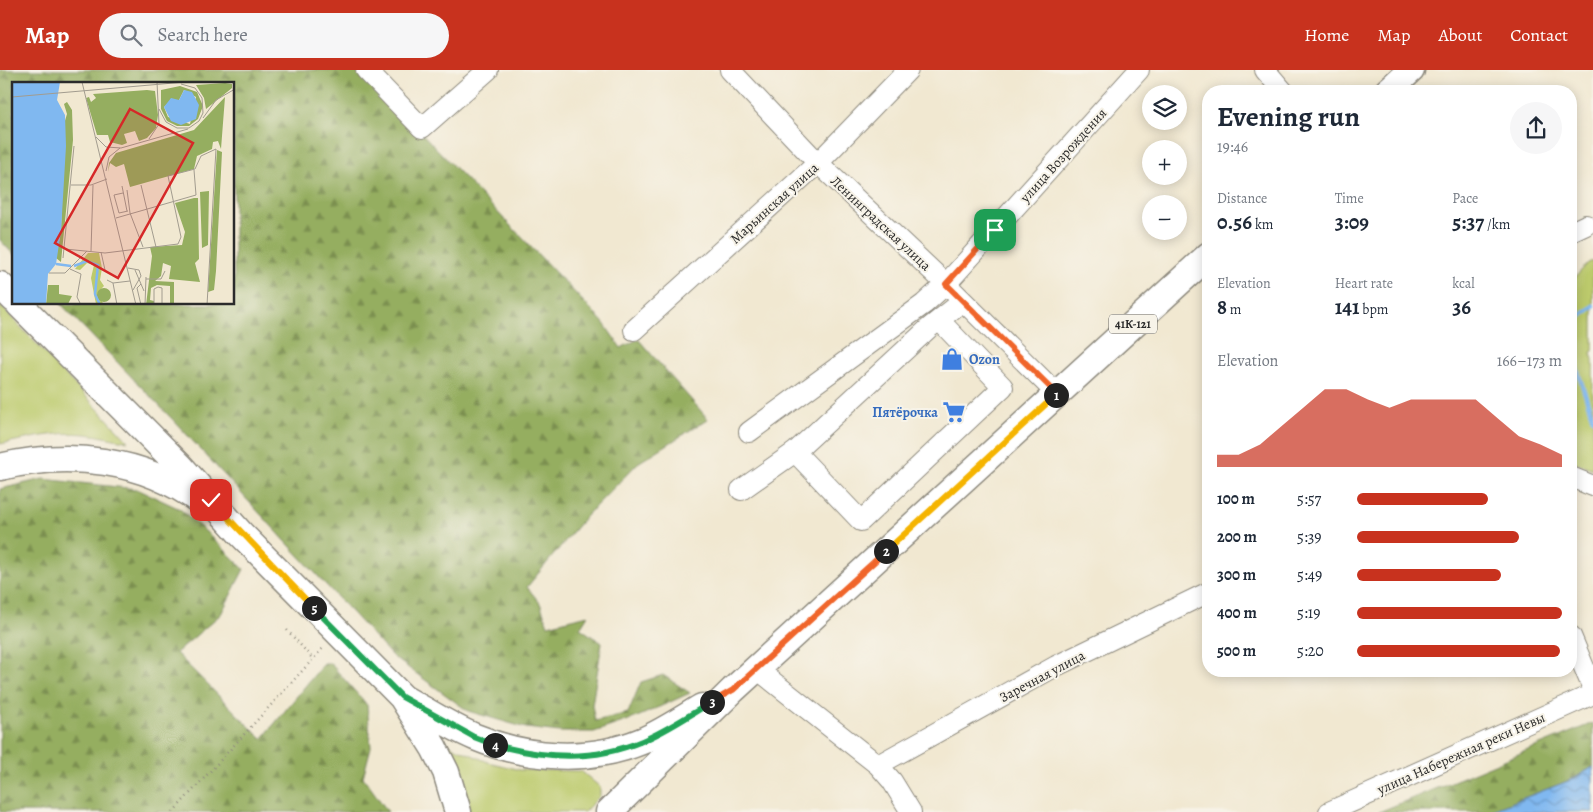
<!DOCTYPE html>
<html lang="en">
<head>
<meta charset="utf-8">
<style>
  body { margin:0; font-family:Alegreya,serif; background:#f6f6f7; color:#1f2937; height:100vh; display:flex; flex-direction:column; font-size:19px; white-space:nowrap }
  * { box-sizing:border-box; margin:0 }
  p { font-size:16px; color:#747a83 }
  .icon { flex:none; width:28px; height:28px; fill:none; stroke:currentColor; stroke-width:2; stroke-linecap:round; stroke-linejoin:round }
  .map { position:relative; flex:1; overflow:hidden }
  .drawer { position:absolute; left:1202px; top:15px; width:375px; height:592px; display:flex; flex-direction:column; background:#fff; border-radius:20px; box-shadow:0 2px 12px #0003 }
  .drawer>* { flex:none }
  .controls { position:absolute; left:1142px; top:15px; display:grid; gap:10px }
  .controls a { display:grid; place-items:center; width:45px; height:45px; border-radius:50%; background:#fff; box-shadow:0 2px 12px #0003; font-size:25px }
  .pin { position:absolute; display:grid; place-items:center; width:42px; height:42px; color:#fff; margin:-21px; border-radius:10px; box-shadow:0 2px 8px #0006 }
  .km { position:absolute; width:25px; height:25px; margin:-12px; border-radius:50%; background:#222; color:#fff; font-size:14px; line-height:25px; text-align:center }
  .round { display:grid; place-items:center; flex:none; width:52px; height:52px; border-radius:26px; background:#f6f6f7 }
  .summary { display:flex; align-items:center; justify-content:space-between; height:85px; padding:0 15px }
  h1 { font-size:28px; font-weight:700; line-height:38px }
  .metrics { display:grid; grid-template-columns:repeat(3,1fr); gap:8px; height:85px; padding:5px 15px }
  .metrics div { display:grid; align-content:center }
  .metrics b { font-size:21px; font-weight:700 }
  .metrics small { font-size:14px; font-weight:400 }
  .metrics p { font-size:14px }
  .chart { height:140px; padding:10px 15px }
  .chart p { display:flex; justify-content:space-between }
  .chart svg { width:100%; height:90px; margin-top:5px; fill:#c8321e; opacity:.7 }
  ul { padding:0 15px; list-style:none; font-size:16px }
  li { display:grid; grid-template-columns:80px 60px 1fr; align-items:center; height:38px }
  li i { height:12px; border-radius:6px; background:#c8321e }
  header { display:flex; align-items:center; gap:30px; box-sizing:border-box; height:70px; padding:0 25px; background:#c8321e; color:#fff }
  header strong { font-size:24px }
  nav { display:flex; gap:28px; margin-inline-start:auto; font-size:18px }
  .search { width:350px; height:45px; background:#f6f6f7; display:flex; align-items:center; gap:12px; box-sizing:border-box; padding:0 18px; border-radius:28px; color:#747a83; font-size:19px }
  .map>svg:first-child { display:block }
  .green { fill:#bcca6c; stroke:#747a4c }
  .forest { fill:url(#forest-firs); stroke:#606c46 }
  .water { fill:url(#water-waves); stroke:#56728e }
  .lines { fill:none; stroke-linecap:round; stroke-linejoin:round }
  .stream { stroke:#80b8f0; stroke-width:4.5 }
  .minor-casing { stroke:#8e8a7e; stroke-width:22 }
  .major-casing { stroke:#8e8a7e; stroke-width:29 }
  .path { stroke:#8e8a7e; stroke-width:2.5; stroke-dasharray:1 4; stroke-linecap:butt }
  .minor { stroke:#fff; stroke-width:20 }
  .major { stroke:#fff; stroke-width:26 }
  .split-1-casing { stroke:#fff; stroke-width:10 }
  .split-2-casing { stroke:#fff; stroke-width:10 }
  .split-3-casing { stroke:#fff; stroke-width:10 }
  .split-4-casing { stroke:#fff; stroke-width:10 }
  .split-5-casing { stroke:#fff; stroke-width:10 }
  .split-6-casing { stroke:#fff; stroke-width:10 }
  .split-1 { stroke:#f0652b; stroke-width:6 }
  .split-2 { stroke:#f5b400; stroke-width:6 }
  .split-3 { stroke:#f0652b; stroke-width:6 }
  .split-4 { stroke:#22a559; stroke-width:6 }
  .split-5 { stroke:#22a559; stroke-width:6 }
  .split-6 { stroke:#f5b400; stroke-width:6 }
  .labels { text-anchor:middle; stroke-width:4; stroke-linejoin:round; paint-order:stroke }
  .shield { fill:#f7f3e8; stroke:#686764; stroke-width:1 }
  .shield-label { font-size:12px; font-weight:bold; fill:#2b2b2b }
  .street-label { font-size:14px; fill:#2b2b2b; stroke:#f7f3e8 }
  .shop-label { font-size:14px; font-weight:bold; fill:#366cbe; stroke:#f7f3e8; text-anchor:start }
  .inset-river { fill:none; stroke:#80b8f0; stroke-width:2.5 }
  .inset-road { fill:none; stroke:#a29c8f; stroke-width:1 }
  .view { fill:#d62828; fill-opacity:0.15; stroke:#d62828; stroke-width:2.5 }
  .inset-edge { fill:none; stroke:#2b2b2b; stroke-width:2.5 }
</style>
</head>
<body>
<header>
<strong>Map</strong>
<div class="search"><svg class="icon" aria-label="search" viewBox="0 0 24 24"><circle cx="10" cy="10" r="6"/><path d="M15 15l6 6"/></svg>Search here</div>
<nav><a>Home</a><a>Map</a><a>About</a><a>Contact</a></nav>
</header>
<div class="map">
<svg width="1593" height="742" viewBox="0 0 1593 742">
  <defs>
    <pattern id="forest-firs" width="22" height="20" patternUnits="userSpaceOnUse" patternTransform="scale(1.25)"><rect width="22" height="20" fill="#95ae60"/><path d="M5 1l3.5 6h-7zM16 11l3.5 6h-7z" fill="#7a8e4f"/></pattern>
    <pattern id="water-waves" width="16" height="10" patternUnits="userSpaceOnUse" patternTransform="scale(1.25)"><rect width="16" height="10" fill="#80b8f0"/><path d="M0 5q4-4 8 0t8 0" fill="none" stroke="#6996c3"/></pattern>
  </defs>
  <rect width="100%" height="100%" fill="#f7f3e8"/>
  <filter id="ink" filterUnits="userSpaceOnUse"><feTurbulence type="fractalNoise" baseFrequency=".02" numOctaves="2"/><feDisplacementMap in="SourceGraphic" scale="10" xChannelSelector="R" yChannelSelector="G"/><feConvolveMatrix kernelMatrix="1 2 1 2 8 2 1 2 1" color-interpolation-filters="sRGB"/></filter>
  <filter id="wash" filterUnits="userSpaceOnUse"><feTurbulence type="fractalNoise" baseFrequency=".0096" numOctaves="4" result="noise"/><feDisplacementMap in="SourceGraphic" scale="20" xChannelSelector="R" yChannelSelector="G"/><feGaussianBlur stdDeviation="1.12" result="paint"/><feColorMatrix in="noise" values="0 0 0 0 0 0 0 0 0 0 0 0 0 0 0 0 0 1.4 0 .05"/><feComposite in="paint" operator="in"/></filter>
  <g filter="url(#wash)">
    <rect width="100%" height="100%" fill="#f1e8d1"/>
    <path class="green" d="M 1593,191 L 1593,281 L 1591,282 L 1593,290 L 1593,399 L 1571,391 L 1571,212 L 1588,193 Z
      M 0,235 L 128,371 C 113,370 99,365 85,364 C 57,361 28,369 0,374 Z
      M 447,674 L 488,692 L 520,700 L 581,701 L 600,717 L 600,726 L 584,742 L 469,742 Z"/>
    <path class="forest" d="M 0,0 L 361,0 L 603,252 L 621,278 L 638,269 L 708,349 L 638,393 L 585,447 L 527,517 L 540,533 L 548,555 L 588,545 L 580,558 L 602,573 L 592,635 L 595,651 L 628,643 L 641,612 L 663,605 L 690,623 L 635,648 L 594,662 L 560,662 L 526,658 L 468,641 L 392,586 L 176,353 L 61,234 L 234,234 L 234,14 L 14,14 L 14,185 L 0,170 Z
      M 43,409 L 137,419 L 180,439 L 213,468 L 244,499 L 221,544 L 176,583 L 262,669 L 324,593 L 330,593 L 367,635 L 371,677 L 363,707 L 388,742 L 0,742 L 0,419 Z
      M 1593,653 L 1593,697 L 1571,710 L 1487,742 L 1379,742 Z"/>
    <path class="water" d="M 1593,697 L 1593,742 L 1487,742 L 1571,710 Z"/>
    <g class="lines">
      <path class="stream" d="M 1571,269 L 1580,247 L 1593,236
        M 1571,270 L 1576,296 L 1593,349"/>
    </g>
  </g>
  <g filter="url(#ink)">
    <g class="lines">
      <defs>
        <path id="minor" d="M 366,0 L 422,58 L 488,0
          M 730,0 L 818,93 L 946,214 L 1057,324
          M 1265,0 L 1283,21
          M 1571,162 L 1586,155
          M 634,260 L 818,93 L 908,0
          M 749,362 L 924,234 L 946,214 L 1139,0
          M 795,382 L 861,451 L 1003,317 L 939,250
          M 1571,407 L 1593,416
          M 741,420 L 795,382 L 929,258 L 963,231
          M 1571,566 L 1593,619
          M 757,599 L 878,695 L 892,711 L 911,742
          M 878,695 L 1056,596 L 1209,522
          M 1329,742 L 1593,624"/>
        <path id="major" d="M 1388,21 L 1411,0
          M 0,215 L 14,229
          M 19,234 L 181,397 L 241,464 L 402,627 L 434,678 L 446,702 L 458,742
          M 0,397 C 69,381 143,388 201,432
          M 405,629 C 428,642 451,657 475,667 C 528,689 589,693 642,671 C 663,662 682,649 702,637
          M 609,742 L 733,620 L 1209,185"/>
      </defs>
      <use href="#minor" class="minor-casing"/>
      <use href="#major" class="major-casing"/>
      <path class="path" d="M 287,560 L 313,589
        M 173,742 L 324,577"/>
      <use href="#minor" class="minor"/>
      <use href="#major" class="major"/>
    </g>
  </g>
  <g class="lines" filter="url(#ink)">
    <defs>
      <path id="split-1" d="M 995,160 L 946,214 L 1057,324 L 1056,325"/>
      <path id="split-2" d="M 886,481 L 1056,325"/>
      <path id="split-3" d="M 712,632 L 733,620 L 886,481"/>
      <path id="split-4" d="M 495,675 C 546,688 593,692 642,671 C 667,661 689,645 712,632"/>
      <path id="split-5" d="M 314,538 L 402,627 L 474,667 L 495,675"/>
      <path id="split-6" d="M 211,430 L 314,538"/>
    </defs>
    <use href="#split-1" class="split-1-casing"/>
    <use href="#split-2" class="split-2-casing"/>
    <use href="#split-3" class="split-3-casing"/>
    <use href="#split-4" class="split-4-casing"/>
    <use href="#split-5" class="split-5-casing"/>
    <use href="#split-6" class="split-6-casing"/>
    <use href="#split-1" class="split-1"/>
    <use href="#split-2" class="split-2"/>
    <use href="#split-3" class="split-3"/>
    <use href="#split-4" class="split-4"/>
    <use href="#split-5" class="split-5"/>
    <use href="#split-6" class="split-6"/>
  </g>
  <defs>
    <symbol id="shop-bare" viewBox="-9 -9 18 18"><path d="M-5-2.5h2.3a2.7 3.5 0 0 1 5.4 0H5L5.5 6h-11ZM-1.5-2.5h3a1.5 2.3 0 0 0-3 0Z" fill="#3f7fe0" stroke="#f7f3e8" stroke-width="2.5" paint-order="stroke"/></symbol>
    <symbol id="supermarket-bare" viewBox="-9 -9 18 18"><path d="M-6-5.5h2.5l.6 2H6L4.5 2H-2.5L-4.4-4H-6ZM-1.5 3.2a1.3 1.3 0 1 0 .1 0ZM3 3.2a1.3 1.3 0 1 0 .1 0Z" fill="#3f7fe0" stroke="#f7f3e8" stroke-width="2.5" paint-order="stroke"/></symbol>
  </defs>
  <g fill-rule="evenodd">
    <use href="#shop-bare" x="936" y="273" width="32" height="32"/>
    <use href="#supermarket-bare" x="938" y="326" width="32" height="32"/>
  </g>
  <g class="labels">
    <rect class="shield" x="1109" y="244.5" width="48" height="19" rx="4"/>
    <g class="shield-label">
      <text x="1133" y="258">41К-121</text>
    </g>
    <g class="street-label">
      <text transform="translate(1063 85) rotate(-48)" y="5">улица Возрождения</text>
      <text transform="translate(774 133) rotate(-42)" y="5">Марьинская улица</text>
      <text transform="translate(881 153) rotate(43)" y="5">Ленинградская улица</text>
      <text transform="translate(1042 606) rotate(-28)" y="5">Заречная улица</text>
      <text transform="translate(1461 683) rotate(-24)" y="5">улица Набережная реки Невы</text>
    </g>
    <g class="shop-label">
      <text x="969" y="294">Ozon</text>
      <text x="938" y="347" text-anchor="end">Пятёрочка</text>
    </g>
  </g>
  <g transform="translate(12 12)">
    <rect width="222" height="222" fill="#f1e8d1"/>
    <path d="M 76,171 L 87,171 L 90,186 L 88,198 L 92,204 L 87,209 L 91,222 L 84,222 L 82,212 L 79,196 L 82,183 L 75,181 L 68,188 L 63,187 Z" fill="#bcca6c"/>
    <path d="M 213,1 L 220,2 L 220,6 L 194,27 L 192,16 L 184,3 ZM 168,4 L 185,10 L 191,24 L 186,37 L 177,44 L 165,44 L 155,39 L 149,27 L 149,8 ZM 172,8 L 184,15 L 178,42 L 156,35 L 152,25 L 159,18 L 167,18 ZM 135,8 L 143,9 L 146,33 L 144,46 L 135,56 L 127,59 L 123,49 L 112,52 L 115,61 L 110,63 L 98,60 L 96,53 L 85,53 L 74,16 L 77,15 L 79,20 L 84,16 L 81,12 ZM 213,15 L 209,67 L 206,59 L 201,60 L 200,67 L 185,74 L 182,87 L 118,105 L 112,82 L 104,85 L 98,81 L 96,90 L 97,81 L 104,71 L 182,48 ZM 55,20 L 60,28 L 61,58 L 49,180 L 44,176 L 49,149 L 52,42 L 55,32 L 52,22 ZM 205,68 L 210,70 L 204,189 L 202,208 L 196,210 ZM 197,109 L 196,163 L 190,166 L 188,110 ZM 182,116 L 186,116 L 187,177 L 183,181 L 188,200 L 157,197 L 159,184 L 151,181 L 149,194 L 143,199 L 162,200 L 162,222 L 158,222 L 158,204 L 145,203 L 139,206 L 138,218 L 142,219 L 142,222 L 134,223 L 140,174 L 138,165 L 170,163 L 173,150 L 163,121 ZM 36,203 L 47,203 L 47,212 L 60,214 L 56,222 L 34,223 ZM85 213a7 7 0 1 1 14 0a7 7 0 1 1-14 0Z" fill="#95ae60" fill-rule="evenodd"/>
    <path d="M 0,0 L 48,0 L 45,18 L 53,33 L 54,64 L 49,149 L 44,182 L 36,192 L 34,222 L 0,222 ZM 172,8 L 180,10 L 187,23 L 184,37 L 169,43 L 159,39 L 152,25 L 159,16 L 167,18 Z" fill="#80b8f0"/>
    <path class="inset-river" d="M 44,182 L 59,184M 62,184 L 75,179 L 86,183 L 83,212 L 88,223"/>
    <path class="inset-road" d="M 70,0 L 124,223M 0,15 L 173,0M 147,27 L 154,40 L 165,46 L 177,46 L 187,39 L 191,31 L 190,16 L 183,6 L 169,2M 191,36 L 204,18 L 223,7M 84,55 L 94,65 L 109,66 L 176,47M 137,57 L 147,42 L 145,0M 94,89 L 97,75 L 108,66M 59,103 L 79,103 L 95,97M 129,103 L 144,165M 110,104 L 115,129M 115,108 L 118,131 L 131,165M 111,111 L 102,113 L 107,131 L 116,129M 104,136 L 184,113 L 182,88M 53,167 L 93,171 L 166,162 L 169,155 L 156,94 L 183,87 L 189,74 L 204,67 L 195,223M 79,169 L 81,103M 89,170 L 93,188M 51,176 L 62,64M 116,186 L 127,188 L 129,194 L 121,208M 58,187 L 69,192 L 65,215 L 69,223M 123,188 L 132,209M 37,191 L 53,191 L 75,169M 134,197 L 149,197 L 153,189M 95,198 L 101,201 L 118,199M 101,201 L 105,223M 129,202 L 125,206 L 129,223M 133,223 L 134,195M 142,223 L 142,207 L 146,205 L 150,206 L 150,223"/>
    <path class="view" d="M 118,27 L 181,61 L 106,196 L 43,161 Z"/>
    <rect width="222" height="222" class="inset-edge"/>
  </g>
</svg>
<div class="controls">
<a><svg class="icon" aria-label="layers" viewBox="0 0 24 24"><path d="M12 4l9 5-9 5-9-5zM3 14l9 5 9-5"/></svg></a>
<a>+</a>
<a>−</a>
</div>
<div class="pin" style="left:995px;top:160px;background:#1e9e55"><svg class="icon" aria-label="arrive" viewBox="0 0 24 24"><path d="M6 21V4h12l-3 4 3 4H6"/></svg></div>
<div class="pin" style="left:211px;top:430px;background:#d93025"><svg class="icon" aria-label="check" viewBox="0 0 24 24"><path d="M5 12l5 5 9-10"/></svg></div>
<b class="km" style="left:1056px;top:325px">1</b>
<b class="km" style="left:886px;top:481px">2</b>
<b class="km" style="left:712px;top:632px">3</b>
<b class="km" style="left:495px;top:675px">4</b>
<b class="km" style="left:314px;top:538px">5</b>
<section class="drawer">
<div class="summary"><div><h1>Evening run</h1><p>19:46</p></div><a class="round"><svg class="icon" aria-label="share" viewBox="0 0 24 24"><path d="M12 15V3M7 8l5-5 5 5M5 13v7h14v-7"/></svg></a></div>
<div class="metrics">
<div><p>Distance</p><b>0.56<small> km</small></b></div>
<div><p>Time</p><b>3:09</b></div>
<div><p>Pace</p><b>5:37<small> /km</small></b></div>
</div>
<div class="metrics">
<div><p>Elevation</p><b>8<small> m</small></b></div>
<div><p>Heart rate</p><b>141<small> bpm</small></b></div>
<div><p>kcal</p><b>36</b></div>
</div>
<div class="chart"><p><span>Elevation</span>166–173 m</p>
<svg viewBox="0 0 160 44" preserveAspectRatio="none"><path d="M0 44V38L10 38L20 33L30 24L40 15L50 6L60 6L70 11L80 15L90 11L100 11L110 11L120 11L130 20L140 29L150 33L160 38V44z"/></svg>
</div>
<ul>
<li><b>100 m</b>5:57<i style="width:64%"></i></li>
<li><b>200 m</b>5:39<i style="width:79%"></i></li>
<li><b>300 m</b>5:49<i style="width:70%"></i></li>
<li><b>400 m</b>5:19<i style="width:100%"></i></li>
<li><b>500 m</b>5:20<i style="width:99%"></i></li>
</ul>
</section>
</div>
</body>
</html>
